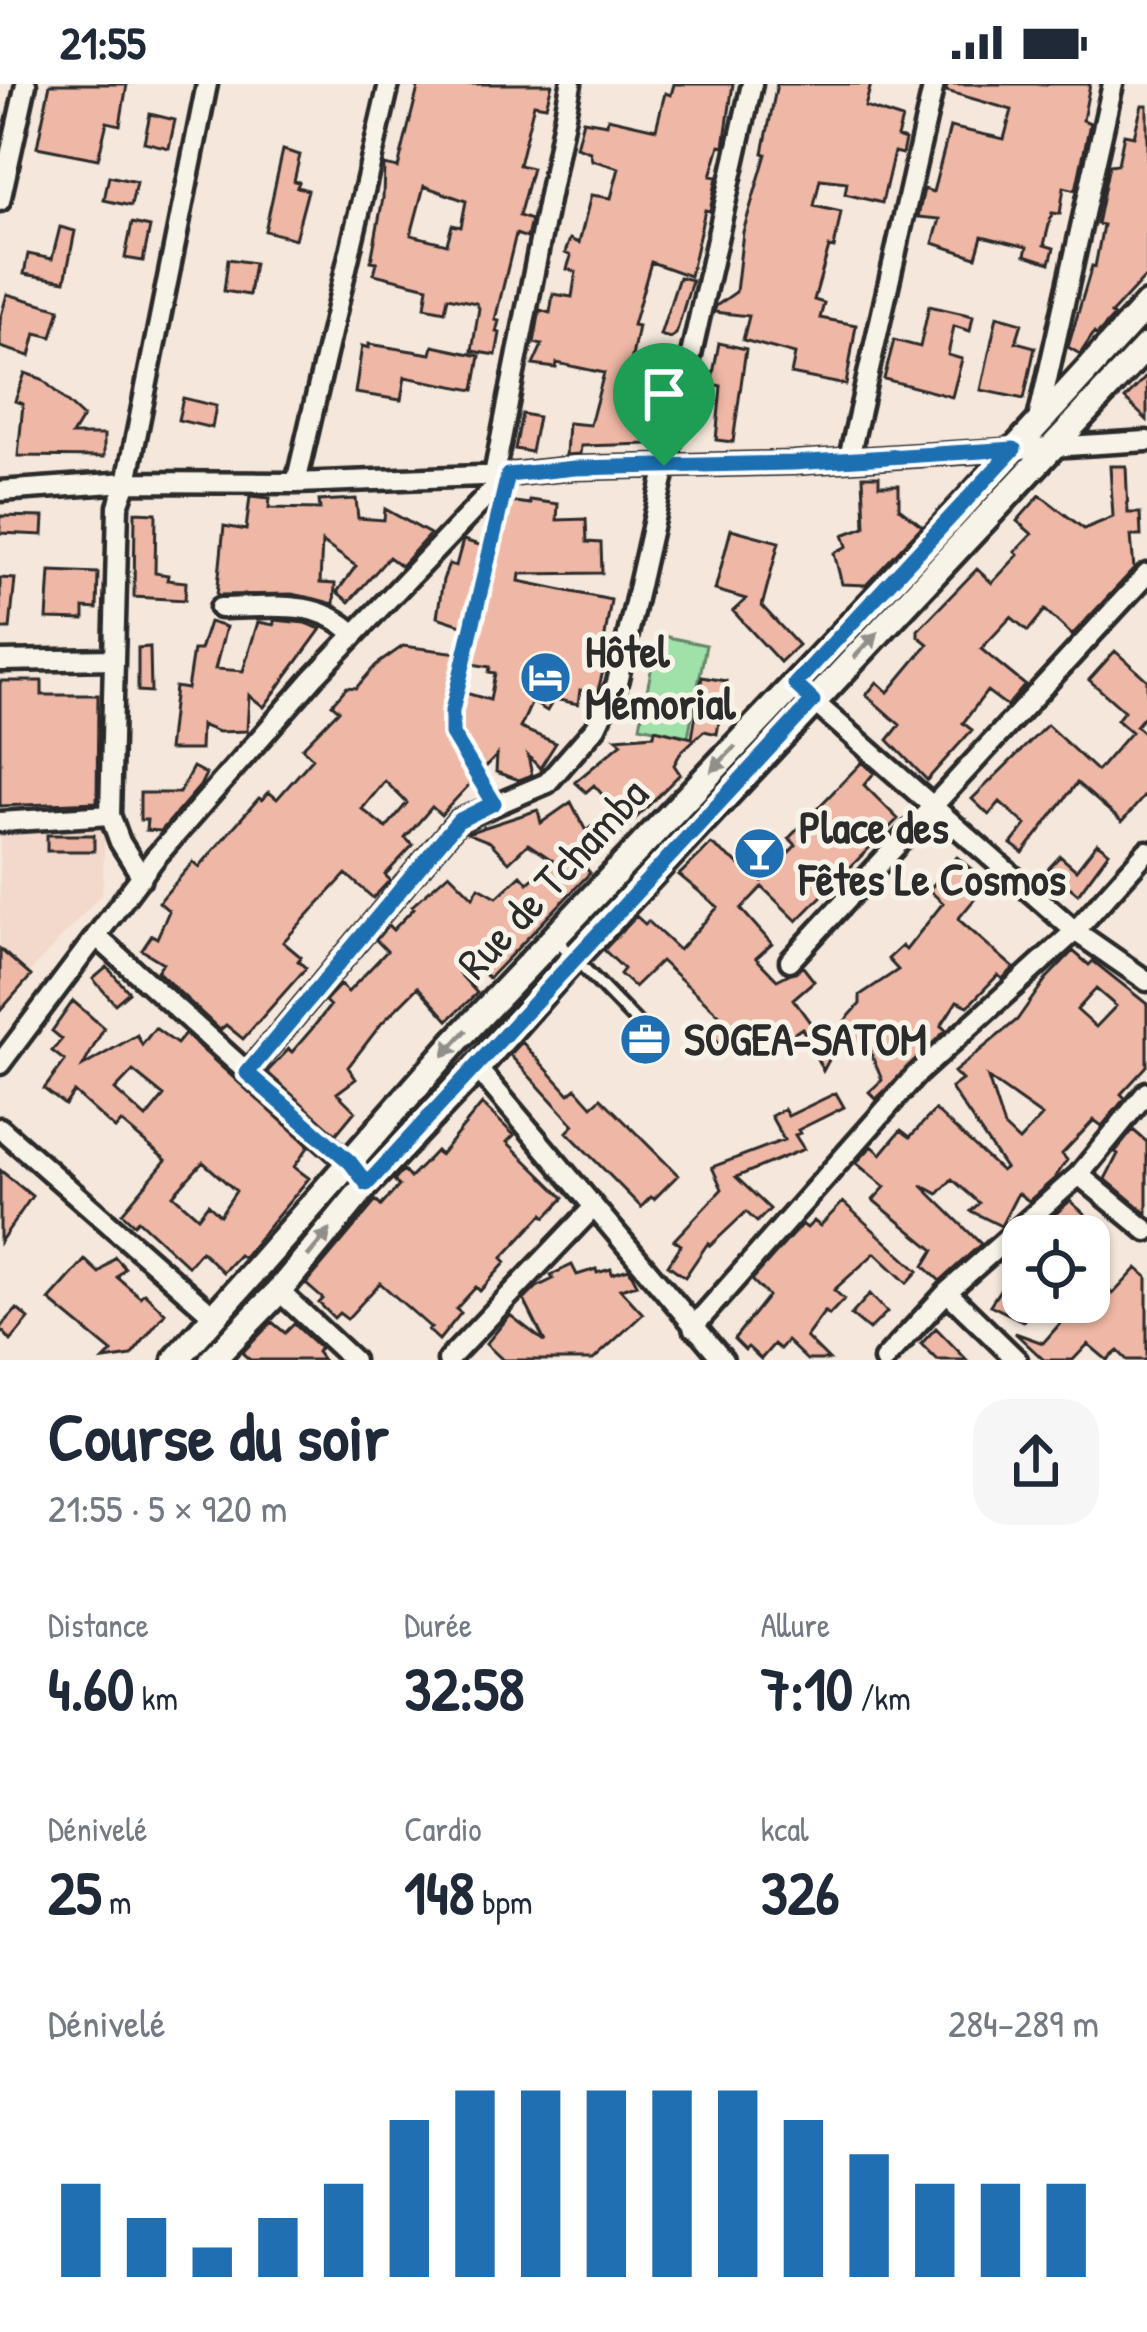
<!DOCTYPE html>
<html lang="fr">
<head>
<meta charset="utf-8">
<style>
  body { margin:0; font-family:"Patrick Hand",sans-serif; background:#f6f6f7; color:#1f2937; height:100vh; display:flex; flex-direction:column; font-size:45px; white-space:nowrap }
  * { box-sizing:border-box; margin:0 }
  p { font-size:39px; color:#747a83 }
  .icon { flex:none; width:66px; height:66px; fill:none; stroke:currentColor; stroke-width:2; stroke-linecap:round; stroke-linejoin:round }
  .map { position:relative; height:1276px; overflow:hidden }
  .panel { display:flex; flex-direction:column; background:#fff; flex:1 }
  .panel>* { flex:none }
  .tools { position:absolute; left:1002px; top:1131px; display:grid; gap:24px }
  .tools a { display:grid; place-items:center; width:108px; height:108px; border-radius:24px; background:#fff; box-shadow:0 3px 9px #0004; font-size:60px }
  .pin { position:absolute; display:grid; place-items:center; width:102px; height:102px; color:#fff; margin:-123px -51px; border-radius:50% 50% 50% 0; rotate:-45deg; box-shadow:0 0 12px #0007 }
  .pin .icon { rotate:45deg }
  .round { display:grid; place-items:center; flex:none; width:126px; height:126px; border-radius:36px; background:#f6f6f7 }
  .overview { display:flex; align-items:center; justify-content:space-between; height:204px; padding:0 48px }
  h1 { font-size:66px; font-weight:800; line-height:90px }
  .stats { display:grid; grid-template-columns:repeat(3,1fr); gap:18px; height:204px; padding:12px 48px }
  .stats div { display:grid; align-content:center }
  .stats b { font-size:60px; font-weight:800 }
  .stats small { font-size:33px; font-weight:400 }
  .stats p { font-size:33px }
  .chart { height:336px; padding:24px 48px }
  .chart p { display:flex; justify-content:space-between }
  .chart svg { width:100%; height:216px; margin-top:12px; stroke:#1f6fb2; stroke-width:6 }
  .status { display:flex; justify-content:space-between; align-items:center; height:84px; padding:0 60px; background:#fff; direction:ltr }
  .status svg { height:33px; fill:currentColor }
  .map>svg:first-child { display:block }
  .built { fill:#f3d9cb }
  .green { fill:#a0e0a9; stroke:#66866a; stroke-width:3 }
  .building { fill:#efb7a5; stroke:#2b2b2b; stroke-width:3; fill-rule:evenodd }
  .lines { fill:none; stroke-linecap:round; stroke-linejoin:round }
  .lane-casing { stroke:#2b2b2b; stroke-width:18 }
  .street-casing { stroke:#2b2b2b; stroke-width:27 }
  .secondary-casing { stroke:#2b2b2b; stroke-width:33 }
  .path { stroke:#2b2b2b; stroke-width:3; stroke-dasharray:12 9; stroke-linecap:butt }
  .lane { stroke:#f7f3e8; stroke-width:9 }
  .street { stroke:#f7f3e8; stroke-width:18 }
  .secondary { stroke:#f7f3e8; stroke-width:24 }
  .oneway { fill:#918f8a }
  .route-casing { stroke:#fff; stroke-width:24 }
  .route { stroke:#1f6fb2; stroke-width:15 }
  .labels { text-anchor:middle; stroke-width:10; stroke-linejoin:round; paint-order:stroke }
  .poi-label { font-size:45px; font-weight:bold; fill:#2b2b2b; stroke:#f7f3e8; text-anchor:start }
  .street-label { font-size:45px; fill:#2b2b2b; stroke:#f7f3e8 }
</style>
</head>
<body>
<div class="status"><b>21:55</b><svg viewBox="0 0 49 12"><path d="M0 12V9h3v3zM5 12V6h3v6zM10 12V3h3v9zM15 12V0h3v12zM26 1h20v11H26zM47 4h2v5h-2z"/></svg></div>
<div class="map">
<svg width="1147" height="1276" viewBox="0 0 1147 1276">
  <rect width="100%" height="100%" fill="#f5e7db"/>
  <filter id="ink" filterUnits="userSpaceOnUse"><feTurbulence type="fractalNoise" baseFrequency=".00833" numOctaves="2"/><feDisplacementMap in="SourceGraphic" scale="24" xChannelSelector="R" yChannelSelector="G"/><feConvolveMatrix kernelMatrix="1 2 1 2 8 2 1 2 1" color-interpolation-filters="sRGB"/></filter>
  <g filter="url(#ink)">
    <path class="built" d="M 106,735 L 102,810 L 26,892 L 0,907 L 0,738 Z"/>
    <path class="green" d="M 658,551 L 706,561 L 688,652 L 640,642 Z"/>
    <path class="building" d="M 50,0 L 127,0 L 120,41 L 107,38 L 98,75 L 37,63 Z
      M 419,0 L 552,0 L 546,22 L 534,20 L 519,81 L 532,84 L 519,132 L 531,136 L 527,154 L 516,150 L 495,236 L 499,237 L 496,248 L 500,249 L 496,271 L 472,267 L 479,224 L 476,219 L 448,213 L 445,227 L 425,223 L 428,203 L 374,190 L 377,178 L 371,177 L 383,114 L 384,81 L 398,84 ZM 424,102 L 466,117 L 461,143 L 452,141 L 447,160 L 411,151 Z
      M 674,0 L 733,0 L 724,62 L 720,61 L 711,92 L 717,93 L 710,127 L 705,126 L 690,192 L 651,178 L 633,241 L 638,242 L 626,304 L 644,309 L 648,292 L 668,300 L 654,357 L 650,360 L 581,362 L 580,370 L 566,371 L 568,339 L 590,341 L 604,289 L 557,279 L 556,284 L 533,281 L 542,261 L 534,259 L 540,226 L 550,229 L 553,210 L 572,213 L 576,188 L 567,185 L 571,172 L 565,169 L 570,155 L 579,159 L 591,111 L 611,114 L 619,84 L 592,76 L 590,68 L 576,63 L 583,36 L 607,40 L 608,34 L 656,45 L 665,9 L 671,11 Z
      M 777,0 L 871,0 L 865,23 L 902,35 L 897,53 L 905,56 L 902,70 L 894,68 L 882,119 L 845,110 L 847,98 L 820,95 L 814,122 L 841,128 L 834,164 L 829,163 L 814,216 L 824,219 L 820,234 L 856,241 L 846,301 L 791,290 L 795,270 L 743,256 L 749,232 L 714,228 L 716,222 L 736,208 L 743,148 L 766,70 L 763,69 Z
      M 947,0 L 1090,0 L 1083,36 L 1090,39 L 1076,106 L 1064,103 L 1060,130 L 1052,129 L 1044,161 L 1054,164 L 1050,179 L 1025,171 L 1027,163 L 982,152 L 976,173 L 933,159 L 940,135 L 918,133 L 924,105 L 933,108 L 950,43 L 1004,55 L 1012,26 L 946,7 Z
      M 1142,21 L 1147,21 L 1147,191 L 1111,230 L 1114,232 L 1097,251 L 1094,249 L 1080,270 L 1068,263 L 1092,182 L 1095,183 L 1103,141 L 1097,140 L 1109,81 L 1118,80 L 1124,50 L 1134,52 Z
      M 150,30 L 175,36 L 169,64 L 144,58 Z
      M 283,66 L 300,71 L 294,97 L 299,98 L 297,103 L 308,106 L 295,155 L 265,147 Z
      M 109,92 L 136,98 L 131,122 L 104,116 Z
      M 132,139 L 150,143 L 143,177 L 125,174 Z
      M 60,143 L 75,147 L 65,197 L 24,190 L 28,170 L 52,175 Z
      M 228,175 L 254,179 L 249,211 L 224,207 Z
      M 679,193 L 692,196 L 676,250 L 670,254 L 660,251 Z
      M 7,210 L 60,225 L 52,253 L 36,249 L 30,272 L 0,263 L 0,236 Z
      M 929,222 L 973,232 L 970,247 L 954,242 L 948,271 L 962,275 L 952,313 L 884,295 L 894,256 L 920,263 Z
      M 997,232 L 1022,239 L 1016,258 L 1035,263 L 1024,315 L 981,306 Z
      M 719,259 L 746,265 L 733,358 L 716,356 L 721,302 L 711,300 Z
      M 369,260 L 431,270 L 433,262 L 480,272 L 474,306 L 405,293 L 401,316 L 355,309 L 362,262 L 369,264 Z
      M 25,289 L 42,295 L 83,333 L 72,351 L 104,351 L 104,373 L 18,372 L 23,320 L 15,317 Z
      M 1147,292 L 1147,336 L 1125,315 Z
      M 183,314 L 216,322 L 212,344 L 178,336 Z
      M 522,330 L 538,333 L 531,368 L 515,365 Z
      M 1110,382 L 1126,382 L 1128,429 L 1140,429 L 1141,452 L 1131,452 L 1134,485 L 1072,551 L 1045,526 L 1028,547 L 1011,533 L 981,565 L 1025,601 L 1007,622 L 987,607 L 963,639 L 972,646 L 927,696 L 888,656 L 900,641 L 866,611 L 877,598 L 888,608 L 928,560 L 918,552 L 918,546 L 977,485 L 992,499 L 1018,471 L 1015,468 L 1032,450 L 1017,437 L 1040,411 L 1084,445 L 1113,433 Z
      M 863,392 L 879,392 L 879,401 L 899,401 L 899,424 L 922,442 L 866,501 L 842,500 L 834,469 L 847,462 L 843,451 L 865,443 Z
      M 250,412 L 270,414 L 269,424 L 320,425 L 319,417 L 356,415 L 358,434 L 384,436 L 385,425 L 430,450 L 401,482 L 389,473 L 349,518 L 337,508 L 356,482 L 322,458 L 320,499 L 335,500 L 334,520 L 292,510 L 217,511 L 224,442 L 246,446 Z
      M 530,416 L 558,420 L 557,436 L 586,435 L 587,458 L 601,459 L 602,489 L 520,490 L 519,497 L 611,516 L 604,558 L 595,578 L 605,580 L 597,610 L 580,606 L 578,620 L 554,615 L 547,627 L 532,618 L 520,644 L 556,659 L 540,684 L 528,672 L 532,691 L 519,696 L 496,688 L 497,671 L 441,731 L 432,723 L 405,754 L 413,761 L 385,791 L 390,796 L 373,814 L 346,790 L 283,858 L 301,873 L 298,877 L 306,884 L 243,955 L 226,941 L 220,946 L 157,887 L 163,879 L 142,866 L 152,851 L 157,854 L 169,827 L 159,818 L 193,778 L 199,783 L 259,714 L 262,716 L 269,708 L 277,715 L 313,674 L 302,664 L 339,626 L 332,620 L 347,603 L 356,604 L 376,581 L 403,562 L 459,569 L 455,606 L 490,616 L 495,589 L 489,588 L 490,583 L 472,580 L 477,546 L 437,533 L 443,496 L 449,480 L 456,482 L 463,456 L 496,466 L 506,417 L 530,420 ZM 385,697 L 407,719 L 386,744 L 362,725 Z
      M 135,428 L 156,429 L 155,489 L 168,491 L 167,496 L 186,498 L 185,516 L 134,513 Z
      M 0,432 L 44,433 L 43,451 L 0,449 Z
      M 731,445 L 779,458 L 762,522 L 798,561 L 780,578 L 733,527 L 746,515 L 715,506 Z
      M 50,487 L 98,489 L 97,525 L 84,524 L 84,536 L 47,535 Z
      M 0,494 L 15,495 L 10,545 L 0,545 Z
      M 274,536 L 305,539 L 321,545 L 264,623 L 249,611 L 247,647 L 218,648 L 201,641 L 200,666 L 168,666 L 175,603 L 187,605 L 193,566 L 200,566 L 209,538 L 226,543 L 215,585 L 243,587 L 258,538 L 274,541 Z
      M 150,563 L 151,608 L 138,607 L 138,564 Z
      M 1115,567 L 1147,596 L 1147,629 L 1136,642 L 1147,652 L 1147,709 L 1122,738 L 1077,699 L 1023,769 L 1011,760 L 1026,741 L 1000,718 L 989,731 L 972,715 L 1047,641 L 1097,687 L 1131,648 L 1117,636 L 1124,627 L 1089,596 Z
      M 702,593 L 726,597 L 717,650 L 704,647 L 681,668 L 674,681 L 680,690 L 606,764 L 586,747 L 614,724 L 594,701 L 586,708 L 575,698 L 622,659 L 616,654 L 654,651 L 655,645 L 692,654 Z
      M 0,597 L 42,597 L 42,611 L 98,611 L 97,718 L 0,722 Z
      M 862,678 L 874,689 L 864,701 L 898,735 L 797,837 L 762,803 L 741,825 L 772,860 L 756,874 L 777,896 L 803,883 L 814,897 L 793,915 L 825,959 L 860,920 L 860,911 L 898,886 L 888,875 L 902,862 L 906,866 L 943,819 L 929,806 L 957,773 L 988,799 L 958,835 L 1014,884 L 1002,895 L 998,891 L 968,922 L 957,917 L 941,942 L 946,946 L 876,1015 L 869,1008 L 882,996 L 870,967 L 848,954 L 843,962 L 838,959 L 823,987 L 802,944 L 773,964 L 754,942 L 727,968 L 710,950 L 725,936 L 661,877 L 634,903 L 620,890 L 624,885 L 604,866 L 636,832 L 645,840 L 648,837 L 679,866 L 718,823 L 679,791 L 711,760 L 762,797 L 796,761 L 789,754 Z
      M 193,683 L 206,690 L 200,702 L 161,747 L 146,746 L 147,736 L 140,736 L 140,709 L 179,709 Z
      M 571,718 L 590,755 L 574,769 L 590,789 L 489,894 L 470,878 L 459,889 L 477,909 L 448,936 L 418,903 L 381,940 L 348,983 L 356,995 L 337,1009 L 355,1027 L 336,1050 L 267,988 L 289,965 L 292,968 L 311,946 L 330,922 L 325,917 L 340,901 L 348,908 L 387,867 L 376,856 L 388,841 L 393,846 L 414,824 L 412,822 L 449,789 L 473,813 L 479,803 L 497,813 L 521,791 L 528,799 L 552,776 L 528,760 L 509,778 L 490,758 L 467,749 L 538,726 L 541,739 Z
      M 47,751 L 94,751 L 94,767 L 47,767 Z
      M 1097,759 L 1109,768 L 1078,810 L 1048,785 L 1060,772 L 1076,786 Z
      M 0,865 L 31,892 L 0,927 Z
      M 1073,867 L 1089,881 L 1093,877 L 1147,920 L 1147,982 L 1121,1010 L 1125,1014 L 1102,1042 L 1094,1036 L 1062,1070 L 1067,1076 L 1054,1095 L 1029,1117 L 1018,1109 L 1001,1142 L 971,1127 L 979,1119 L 952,1095 L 938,1110 L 921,1101 L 981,1160 L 940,1197 L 924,1182 L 934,1166 L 873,1116 L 885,1103 L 856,1079 L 872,1062 L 881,1070 L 901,1046 L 910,1053 L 935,1026 L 1001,1087 L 1005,1084 L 951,1004 L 962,996 L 954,988 L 1017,936 L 1046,895 ZM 1096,905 L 1116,922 L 1096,943 L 1077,926 ZM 988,994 L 1042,1032 L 1019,1057 L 1004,1043 Z
      M 107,883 L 129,908 L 115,920 L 93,895 Z
      M 73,917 L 104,944 L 83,982 L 137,951 L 142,961 L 155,944 L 177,960 L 185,950 L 309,1062 L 294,1083 L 309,1094 L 243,1174 L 239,1171 L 223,1188 L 201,1167 L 188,1182 L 138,1136 L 134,1140 L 122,1129 L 166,1076 L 121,1038 L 115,1045 L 74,1008 L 65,1021 L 44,1005 L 65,977 L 52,967 L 62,955 L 52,947 ZM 133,987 L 164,1012 L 146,1034 L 115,1006 ZM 203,1078 L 236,1107 L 220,1131 L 208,1120 L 198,1133 L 173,1111 Z
      M 522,958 L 569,1010 L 576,1004 L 592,1022 L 601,1014 L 678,1091 L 654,1115 L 651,1113 L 641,1123 L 567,1048 L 574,1041 L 510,971 Z
      M 836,1009 L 844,1023 L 798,1046 L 800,1049 L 795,1051 L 804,1065 L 736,1093 L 770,1125 L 757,1138 L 746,1128 L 710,1162 L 708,1159 L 685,1193 L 668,1181 L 681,1161 L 674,1156 L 722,1105 L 712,1083 L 784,1056 L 771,1032 L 784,1025 L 788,1032 Z
      M 482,1020 L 514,1051 L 507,1058 L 564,1114 L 546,1133 L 543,1130 L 502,1174 L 506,1178 L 480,1207 L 476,1203 L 456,1225 L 461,1229 L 439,1256 L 428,1246 L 431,1244 L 380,1199 L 347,1235 L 339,1229 L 334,1234 L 319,1219 L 323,1215 L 306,1200 L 376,1117 L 381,1122 L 399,1102 L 394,1096 L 403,1086 L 410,1094 L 436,1067 L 440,1071 Z
      M 1133,1046 L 1147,1058 L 1147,1130 L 1105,1095 L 1118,1070 L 1115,1068 Z
      M 0,1086 L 32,1112 L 0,1158 Z
      M 1070,1117 L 1087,1132 L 1075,1152 L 1031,1152 Z
      M 843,1118 L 918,1187 L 907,1199 L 875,1169 L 834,1206 L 844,1215 L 829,1231 L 825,1227 L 806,1253 L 829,1276 L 807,1276 L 787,1257 L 780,1265 L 774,1260 L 761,1275 L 748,1263 L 745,1266 L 734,1255 L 768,1212 L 752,1196 L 802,1140 L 807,1144 L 814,1137 L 820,1142 Z
      M 1023,1167 L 1023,1218 L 1034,1223 L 1023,1237 L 990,1221 L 1011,1189 L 1006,1184 Z
      M 115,1173 L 125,1184 L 117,1193 L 140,1213 L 144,1209 L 165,1229 L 131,1272 L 104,1276 L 112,1268 L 49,1216 L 85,1176 L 99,1189 Z
      M 572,1181 L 577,1191 L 596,1185 L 597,1189 L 611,1185 L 612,1190 L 629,1185 L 637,1200 L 620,1205 L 643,1230 L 593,1276 L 503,1276 L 486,1260 L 510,1231 L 545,1258 L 524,1216 L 537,1203 L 553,1195 L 551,1191 Z
      M 1137,1184 L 1147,1193 L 1147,1276 L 1127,1276 L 1118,1267 L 1107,1276 L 1088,1260 L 1073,1276 L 1044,1276 L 1015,1249 L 1043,1259 L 1064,1235 L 1046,1218 L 1089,1218 L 1089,1189 L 1113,1210 Z
      M 870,1210 L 887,1228 L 869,1246 L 851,1231 Z
      M 17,1225 L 29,1235 L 11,1257 L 0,1244 Z
      M 272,1238 L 285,1249 L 294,1240 L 320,1264 L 317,1268 L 323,1276 L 250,1276 L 242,1269 Z
      M 936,1244 L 967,1276 L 937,1276 L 921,1260 Z"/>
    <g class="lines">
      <defs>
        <path id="lane" d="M 555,854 L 643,945"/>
        <path id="street" d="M 0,117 L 26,0
          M 1037,340 L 1113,0
          M 849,374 L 934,0
          M 494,391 L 571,0
          M 296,399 L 389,0
          M 0,407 L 127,398 L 296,399 L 507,391 L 575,384 L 793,379 L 1147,357
          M 220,524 C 269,524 317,513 354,550
          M 0,577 L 114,575
          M 806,611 L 1075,847 L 1147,897
          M 0,738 L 110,731
          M 142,793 L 120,758 L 110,731 L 118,422 L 127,398 L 207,0
          M 96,852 L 357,1087
          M 790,877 L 1147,490
          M 0,980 L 155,774 L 313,594 L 507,391
          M 477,984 L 723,1276
          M 247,989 L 458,737 L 547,699 L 596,643 L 617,599 L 752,0
          M 0,1044 L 215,1233
          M 1079,1091 L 1147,1147
          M 279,1207 L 353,1276
          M 947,1208 L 1017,1276
          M 693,1243 L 916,991 L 1075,847 L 1147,767
          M 448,1276 L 593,1124
          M 884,1276 L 947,1208 L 1079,1091 L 1147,1008"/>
        <path id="secondary" d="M 176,1276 L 457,956 L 937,450 L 1147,221
          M 212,1276 L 279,1207 L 367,1100 L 477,984 L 574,874 L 1147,262"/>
      </defs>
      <use href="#lane" class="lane-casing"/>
      <use href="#street" class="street-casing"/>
      <use href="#secondary" class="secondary-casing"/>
      <path class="path" d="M 484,703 L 452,650 L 452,627 L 499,428"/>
      <use href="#lane" class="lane"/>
      <use href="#street" class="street"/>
      <use href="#secondary" class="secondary"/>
    </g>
    <defs><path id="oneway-solid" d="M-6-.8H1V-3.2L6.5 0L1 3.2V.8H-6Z" transform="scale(3)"/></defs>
    <g class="oneway">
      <use href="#oneway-solid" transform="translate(866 561) rotate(-47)"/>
      <use href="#oneway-solid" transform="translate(723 675) rotate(134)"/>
      <use href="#oneway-solid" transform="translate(455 959) rotate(132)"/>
      <use href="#oneway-solid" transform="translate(319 1159) rotate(-50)"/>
    </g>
  </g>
  <g class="lines" filter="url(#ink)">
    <defs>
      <path id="route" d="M 1014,365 L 795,600 L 813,617 L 367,1100 L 350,1078 L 247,989 L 458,737 L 494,719 L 452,650 L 452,627 L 508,391 L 575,384 L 793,379 Z"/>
    </defs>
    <use href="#route" class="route-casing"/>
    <use href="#route" class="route"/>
  </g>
  <defs>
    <symbol id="hotel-disc" viewBox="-11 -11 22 22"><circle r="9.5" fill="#1f6fb2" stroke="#f7f3e8"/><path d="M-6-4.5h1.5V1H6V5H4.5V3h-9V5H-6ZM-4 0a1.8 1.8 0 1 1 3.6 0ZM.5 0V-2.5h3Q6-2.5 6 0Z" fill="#fff"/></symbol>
    <symbol id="bar-disc" viewBox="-11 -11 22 22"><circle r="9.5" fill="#1f6fb2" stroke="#f7f3e8"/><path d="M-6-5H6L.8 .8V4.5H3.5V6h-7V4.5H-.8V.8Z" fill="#fff"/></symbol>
    <symbol id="office-disc" viewBox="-11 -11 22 22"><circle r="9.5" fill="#1f6fb2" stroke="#f7f3e8"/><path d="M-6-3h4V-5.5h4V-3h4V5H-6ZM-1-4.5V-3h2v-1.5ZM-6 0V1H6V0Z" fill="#fff"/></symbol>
  </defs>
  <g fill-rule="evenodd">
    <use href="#hotel-disc" x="516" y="564" width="59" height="59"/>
    <use href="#bar-disc" x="730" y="740" width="59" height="59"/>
    <use href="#office-disc" x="616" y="926" width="59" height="59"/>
  </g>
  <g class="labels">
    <g class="poi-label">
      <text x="585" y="583">Hôtel<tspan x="585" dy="52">Mémorial</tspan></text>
      <text x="799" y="759">Place des<tspan x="799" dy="52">Fêtes Le Cosmos</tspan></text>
      <text x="684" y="971">SOGEA-SATOM</text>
    </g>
    <g class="street-label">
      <text transform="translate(552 794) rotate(-47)" y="16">Rue de Tchamba</text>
    </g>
  </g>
</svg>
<div class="tools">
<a><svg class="icon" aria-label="locate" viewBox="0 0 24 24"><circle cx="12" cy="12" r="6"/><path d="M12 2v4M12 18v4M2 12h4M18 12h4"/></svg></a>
</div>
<div class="pin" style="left:664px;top:382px;background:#1e9e55"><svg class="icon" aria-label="arrive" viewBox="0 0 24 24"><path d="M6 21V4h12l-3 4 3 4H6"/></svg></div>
</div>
<section class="panel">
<div class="overview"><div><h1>Course du soir</h1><p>21:55 · 5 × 920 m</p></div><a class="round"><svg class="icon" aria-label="share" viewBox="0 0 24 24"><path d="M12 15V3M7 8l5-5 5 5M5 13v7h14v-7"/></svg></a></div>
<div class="stats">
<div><p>Distance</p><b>4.60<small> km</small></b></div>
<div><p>Durée</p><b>32:58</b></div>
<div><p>Allure</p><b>7:10<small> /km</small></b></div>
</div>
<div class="stats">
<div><p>Dénivelé</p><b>25<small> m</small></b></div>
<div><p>Cardio</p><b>148<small> bpm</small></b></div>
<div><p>kcal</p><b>326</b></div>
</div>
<div class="chart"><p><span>Dénivelé</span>284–289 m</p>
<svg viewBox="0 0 160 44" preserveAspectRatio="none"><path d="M5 44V25M15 44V32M25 44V38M35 44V32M45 44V25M55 44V12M65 44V6M75 44V6M85 44V6M95 44V6M105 44V6M115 44V12M125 44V19M135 44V25M145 44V25M155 44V25"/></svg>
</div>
</section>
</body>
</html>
